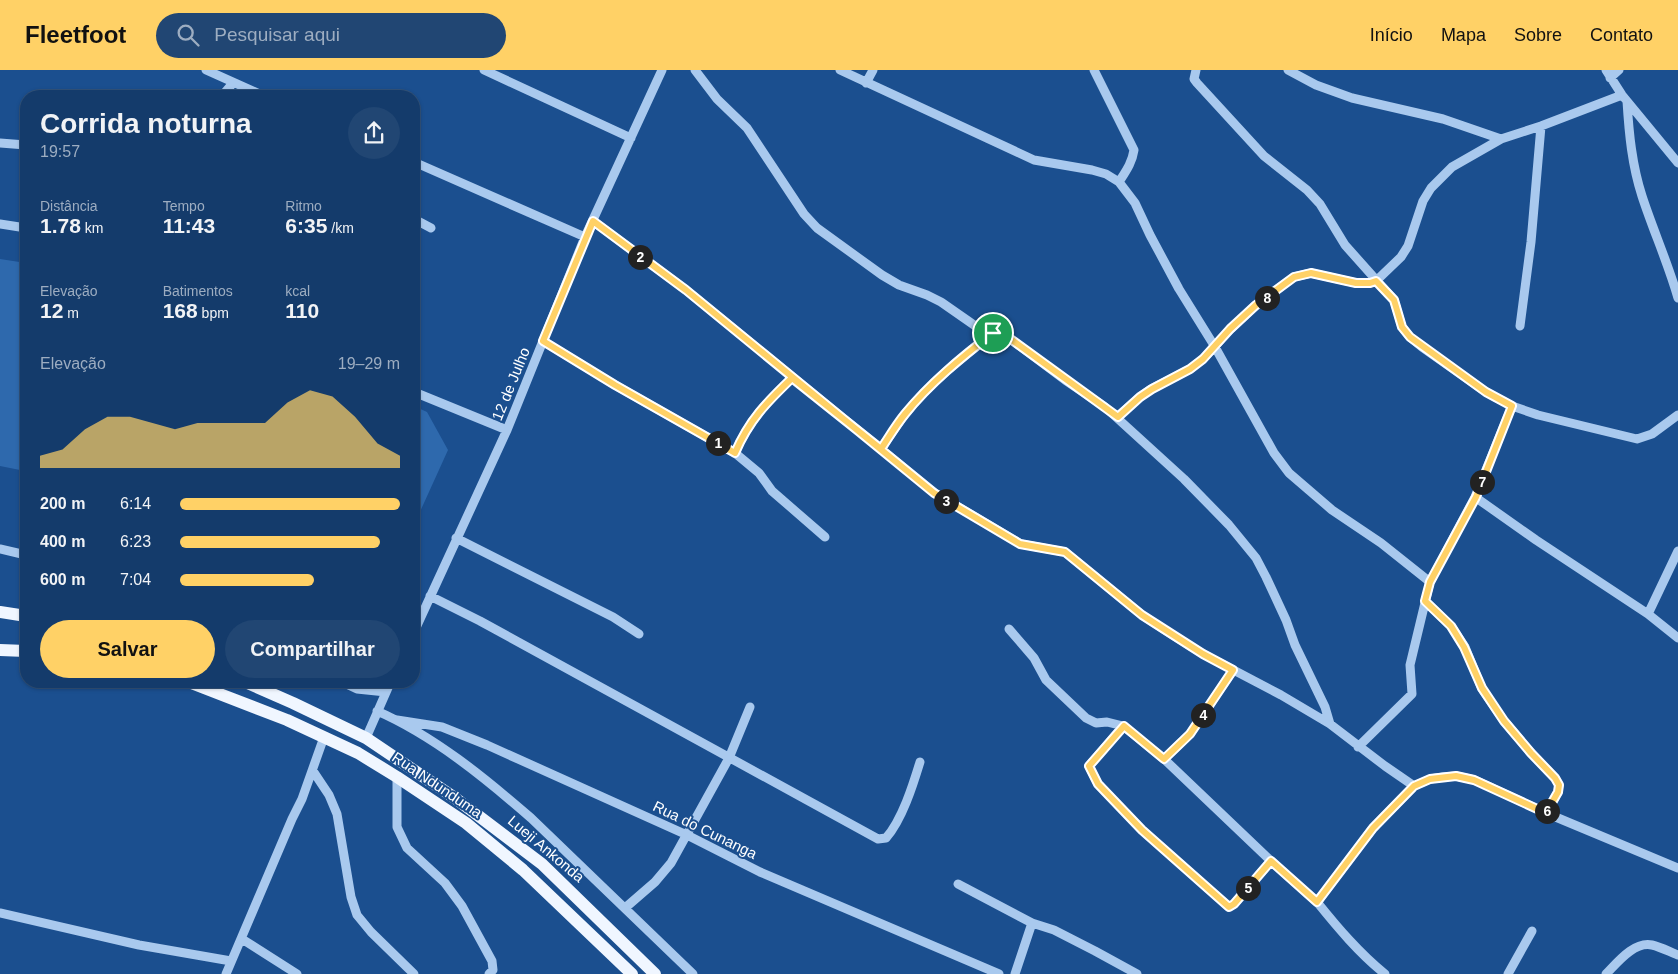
<!DOCTYPE html>
<html lang="pt">
<head>
<meta charset="utf-8">
<style>
  body { margin:0; font-family:Arial,sans-serif; background:#214673; color:#f1f3f6; height:100vh; display:flex; flex-direction:column; font-size:19px; white-space:nowrap }
  * { box-sizing:border-box; margin:0 }
  p { font-size:16px; color:#9dadc1 }
  .icon { flex:none; width:28px; height:28px; fill:none; stroke:currentColor; stroke-width:2; stroke-linecap:round; stroke-linejoin:round }
  .map { position:relative; flex:1; overflow:hidden }
  .sheet { position:absolute; left:20px; top:20px; width:400px; height:598px; display:flex; flex-direction:column; background:#143b6b; border-radius:20px; box-shadow:0 1px 4px #0004,0 0 0 1px #33557e }
  .sheet>* { flex:none }
  .pin { position:absolute; display:grid; place-items:center; width:42px; height:42px; color:#fff; margin:-21px; border:2px solid #fff; border-radius:50%; box-shadow:0 1px 5px #0007 }
  .km { position:absolute; width:25px; height:25px; margin:-12px; border-radius:50%; background:#222; color:#fff; font-size:14px; line-height:25px; text-align:center }
  .round { display:grid; place-items:center; flex:none; width:52px; height:52px; border-radius:26px; background:#214673 }
  .overview { display:flex; align-items:center; justify-content:space-between; height:85px; padding:0 20px }
  h1 { font-size:28px; font-weight:700; line-height:38px }
  .figures { display:grid; grid-template-columns:repeat(3,1fr); gap:8px; height:85px; padding:5px 20px }
  .figures div { display:grid; align-content:center }
  .figures b { font-size:21px; font-weight:700 }
  .figures small { font-size:14px; font-weight:400 }
  .figures p { font-size:14px }
  .chart { height:140px; padding:10px 20px }
  .chart p { display:flex; justify-content:space-between }
  .chart svg { width:100%; height:90px; margin-top:5px; fill:#ffd166; opacity:.7 }
  .primary-button { display:flex; gap:10px; margin-top:auto; padding:10px 20px }
  .primary-button a { flex:1; height:58px; border-radius:30px; background:#ffd166; color:#111; font-size:20px; font-weight:700; line-height:58px; text-align:center }
  .primary-button a+a { background:#214673; color:#f1f3f6 }
  ul { padding:0 20px; list-style:none; font-size:16px }
  li { display:grid; grid-template-columns:80px 60px 1fr; align-items:center; height:38px }
  li i { height:12px; border-radius:6px; background:#ffd166 }
  header { display:flex; align-items:center; gap:30px; box-sizing:border-box; height:70px; padding:0 25px; background:#ffd166; color:#111 }
  header strong { font-size:24px }
  nav { display:flex; gap:28px; margin-inline-start:auto; font-size:18px }
  .search { width:350px; height:45px; background:#214673; display:flex; align-items:center; gap:12px; box-sizing:border-box; padding:0 18px; border-radius:28px; color:#9dadc1; font-size:19px }
  .map>svg:first-child { display:block }
  .green { fill:#2e69ad }
  .lines { fill:none; stroke-linecap:round; stroke-linejoin:round }
  .minor { stroke:#a9c9ee; stroke-width:9 }
  .major { stroke:#f0f6ff; stroke-width:12 }
  .route-casing { stroke:#fff; stroke-width:10 }
  .route { stroke:#ffd166; stroke-width:6 }
  .labels { text-anchor:middle; stroke-width:4; stroke-linejoin:round; paint-order:stroke }
  .street-label { font-size:15px; fill:#fff; stroke:#1b4f8f }
</style>
</head>
<body>
<header>
<strong>Fleetfoot</strong>
<div class="search"><svg class="icon" aria-label="search" viewBox="0 0 24 24"><circle cx="10" cy="10" r="6"/><path d="M15 15l6 6"/></svg>Pesquisar aqui</div>
<nav><a>Início</a><a>Mapa</a><a>Sobre</a><a>Contato</a></nav>
</header>
<div class="map">
<svg width="1678" height="904" viewBox="0 0 1678 904">
  <rect width="100%" height="100%" fill="#1b4f8f"/>
  <path class="green" d="M 0,189 L 26,193 L 25,401 L 0,396 Z
    M 414,336 L 427,342 L 448,380 L 414,455 Z"/>
  <g class="lines">
    <path class="minor" d="M 206,0 L 264,26
      M 484,0 L 631,68
      M 695,0 L 717,29 L 747,58 L 804,144 L 817,158 L 882,205 L 899,215 L 927,225 L 941,232 L 974,255 L 1012,270 L 1065,310 L 1105,337 L 1184,409 L 1229,455 L 1256,488 L 1266,507 L 1286,550 L 1295,575 L 1325,637 L 1330,654
      M 840,0 L 1034,90 L 1092,100 L 1106,104 L 1119,112 L 1135,133 L 1150,165 L 1179,219 L 1215,277 L 1274,383 L 1289,403 L 1332,440 L 1381,473 L 1430,512
      M 1094,0 L 1134,80 C 1132,93 1126,101 1119,112
      M 1196,0 L 1194,9 L 1197,13 L 1264,86 L 1307,120 L 1320,134 L 1345,175 L 1394,230 L 1402,257 L 1410,267 L 1422,277 L 1486,322 L 1512,336 L 1538,345 L 1637,369 L 1652,364 L 1678,345
      M 1288,0 L 1316,15 L 1352,28 L 1443,49 L 1501,69 L 1541,56 L 1622,25
      M 1606,0 L 1622,25 L 1678,93
      M 1610,8 L 1619,0
      M 866,13 L 873,0
      M 222,26 L 233,13
      M 1627,31 C 1629,64 1632,95 1642,126 C 1653,160 1668,193 1678,228
      M 0,73 L 26,75
      M 414,92 L 585,167
      M 414,149 L 431,158
      M 593,151 L 686,220 L 935,423 L 1021,474 L 1065,482 L 1142,545 L 1171,564 L 1203,584 L 1281,625 L 1330,654 L 1385,696 L 1414,716
      M 0,154 L 26,158
      M 1520,256 L 1531,172 L 1541,56
      M 543,271 L 615,315 L 735,383 L 759,403 L 772,421 L 825,467
      M 414,322 L 507,360
      M 1117,347 L 1140,327 L 1151,319 L 1190,299 L 1203,289 L 1231,259 L 1256,235 L 1294,207 L 1311,203 L 1356,213 L 1370,213 L 1376,211 L 1401,187 L 1408,176 L 1423,131 L 1431,118 L 1452,97 L 1501,69
      M 881,379 C 889,367 897,355 905,344 C 930,313 962,287 993,263
      M 735,383 C 749,350 767,332 792,308
      M 1475,427 L 1536,470 L 1648,544 L 1678,568
      M 456,468 L 613,547 L 639,564
      M 0,479 L 26,485
      M 430,526 L 480,551 L 878,769 L 886,768 C 902,750 913,715 920,692
      M 1425,531 L 1451,556 L 1465,577 L 1482,619 L 1504,651 L 1531,683 L 1555,708 L 1559,715 L 1558,722 L 1546,743
      M 1648,544 L 1678,481
      M 1009,559 L 1034,588 L 1046,610 L 1086,648 L 1096,653 L 1107,652 L 1123,656 L 1137,667 L 1164,689 L 1271,791 L 1317,832 L 1373,758 L 1414,716 L 1430,709 L 1443,707 L 1456,706 L 1475,710 L 1546,743 L 1678,798
      M 414,562 L 507,360 L 585,167 L 662,0
      M 340,611 L 357,619 L 386,622
      M 377,641 C 434,666 485,708 531,748 L 693,904
      M 397,650 L 442,657 L 487,675 L 687,765 L 760,802 L 999,904
      M 1123,656 L 1089,696 L 1098,714 L 1142,760 L 1229,837 L 1234,834 L 1271,791
      M 366,668 L 391,611
      M 1358,677 L 1412,624 L 1410,595 L 1430,512 L 1475,427 L 1512,336
      M 1164,689 L 1190,664 L 1233,600
      M 313,701 L 329,725 L 337,744 L 351,827 L 357,845 L 371,862 L 414,904
      M 397,707 L 397,757 L 407,778 L 445,813 L 462,836 L 492,891 L 493,900 L 489,904
      M 958,814 L 1032,853 L 1054,860 L 1095,881 L 1137,904
      M 1317,832 C 1338,858 1359,883 1385,904
      M 625,838 L 655,812 L 671,793 L 729,688 L 750,637
      M 0,843 L 139,875 L 231,891
      M 242,869 L 297,904
      M 226,904 L 292,749 L 302,729 L 324,667
      M 1015,904 L 1032,853
      M 1508,904 L 1532,861
      M 1606,904 C 1617,893 1634,871 1652,875 C 1661,877 1670,882 1678,885"/>
    <path class="major" d="M 0,542 L 26,546
      M 0,580 L 26,581
      M 186,611 L 287,650 L 358,683 L 397,707 L 466,753 L 523,800 L 632,904
      M 243,611 L 293,633 L 366,668 L 455,728 L 542,794 L 655,904"/>
  </g>
  <g class="lines">
    <defs>
      <path id="route" d="M 993,263 C 962,287 930,313 905,344 C 896,355 889,367 881,379 L 792,308 C 767,332 749,350 735,383 L 615,315 L 543,271 L 593,151 L 686,220 L 934,423 L 1020,474 L 1065,482 L 1142,545 L 1203,584 L 1233,600 L 1190,664 L 1164,689 L 1124,656 L 1089,696 L 1098,714 L 1142,760 L 1229,837 L 1234,834 L 1271,791 L 1317,832 L 1373,758 L 1414,716 L 1430,709 L 1456,706 L 1474,710 L 1546,743 L 1558,722 L 1559,715 L 1555,708 L 1531,683 L 1504,651 L 1482,618 L 1464,577 L 1451,556 L 1425,531 L 1430,512 L 1476,427 L 1512,336 L 1486,322 L 1410,267 L 1402,257 L 1394,230 L 1376,211 L 1370,213 L 1356,213 L 1311,203 L 1294,207 L 1256,235 L 1230,259 L 1203,289 L 1190,299 L 1152,319 L 1140,327 L 1118,347 L 1012,270 L 1004,266 L 993,263"/>
    </defs>
    <use href="#route" class="route-casing"/>
    <use href="#route" class="route"/>
  </g>
  <g class="labels">
    <g class="street-label">
      <text transform="translate(511 314) rotate(-68)" y="5">12 de Julho</text>
      <text transform="translate(437 715) rotate(34)" y="5">Rua Ndunduma</text>
      <text transform="translate(705 760) rotate(26)" y="5">Rua do Cunanga</text>
      <text transform="translate(546 779) rotate(40)" y="5">Lueji Ankonda</text>
    </g>
  </g>
</svg>
<div class="pin" style="left:993px;top:263px;background:#1e9e55"><svg class="icon" aria-label="arrive" viewBox="0 0 24 24"><path d="M6 21V4h12l-3 4 3 4H6"/></svg></div>
<b class="km" style="left:718px;top:373px">1</b>
<b class="km" style="left:640px;top:187px">2</b>
<b class="km" style="left:946px;top:431px">3</b>
<b class="km" style="left:1203px;top:645px">4</b>
<b class="km" style="left:1248px;top:818px">5</b>
<b class="km" style="left:1547px;top:741px">6</b>
<b class="km" style="left:1482px;top:412px">7</b>
<b class="km" style="left:1267px;top:228px">8</b>
<section class="sheet">
<div class="overview"><div><h1>Corrida noturna</h1><p>19:57</p></div><a class="round"><svg class="icon" aria-label="share" viewBox="0 0 24 24"><path d="M12 15V3M7 8l5-5 5 5M5 13v7h14v-7"/></svg></a></div>
<div class="figures">
<div><p>Distância</p><b>1.78<small> km</small></b></div>
<div><p>Tempo</p><b>11:43</b></div>
<div><p>Ritmo</p><b>6:35<small> /km</small></b></div>
</div>
<div class="figures">
<div><p>Elevação</p><b>12<small> m</small></b></div>
<div><p>Batimentos</p><b>168<small> bpm</small></b></div>
<div><p>kcal</p><b>110</b></div>
</div>
<div class="chart"><p><span>Elevação</span>19–29 m</p>
<svg viewBox="0 0 160 44" preserveAspectRatio="none"><path d="M0 44V38L10 35L20 25L30 19L40 19L50 22L60 25L70 22L80 22L90 22L100 22L110 12L120 6L130 9L140 19L150 32L160 38V44z"/></svg>
</div>
<ul>
<li><b>200 m</b>6:14<i style="width:100%"></i></li>
<li><b>400 m</b>6:23<i style="width:91%"></i></li>
<li><b>600 m</b>7:04<i style="width:61%"></i></li>
</ul>
<div class="primary-button"><a>Salvar</a><a>Compartilhar</a></div>
</section>
</div>
</body>
</html>
